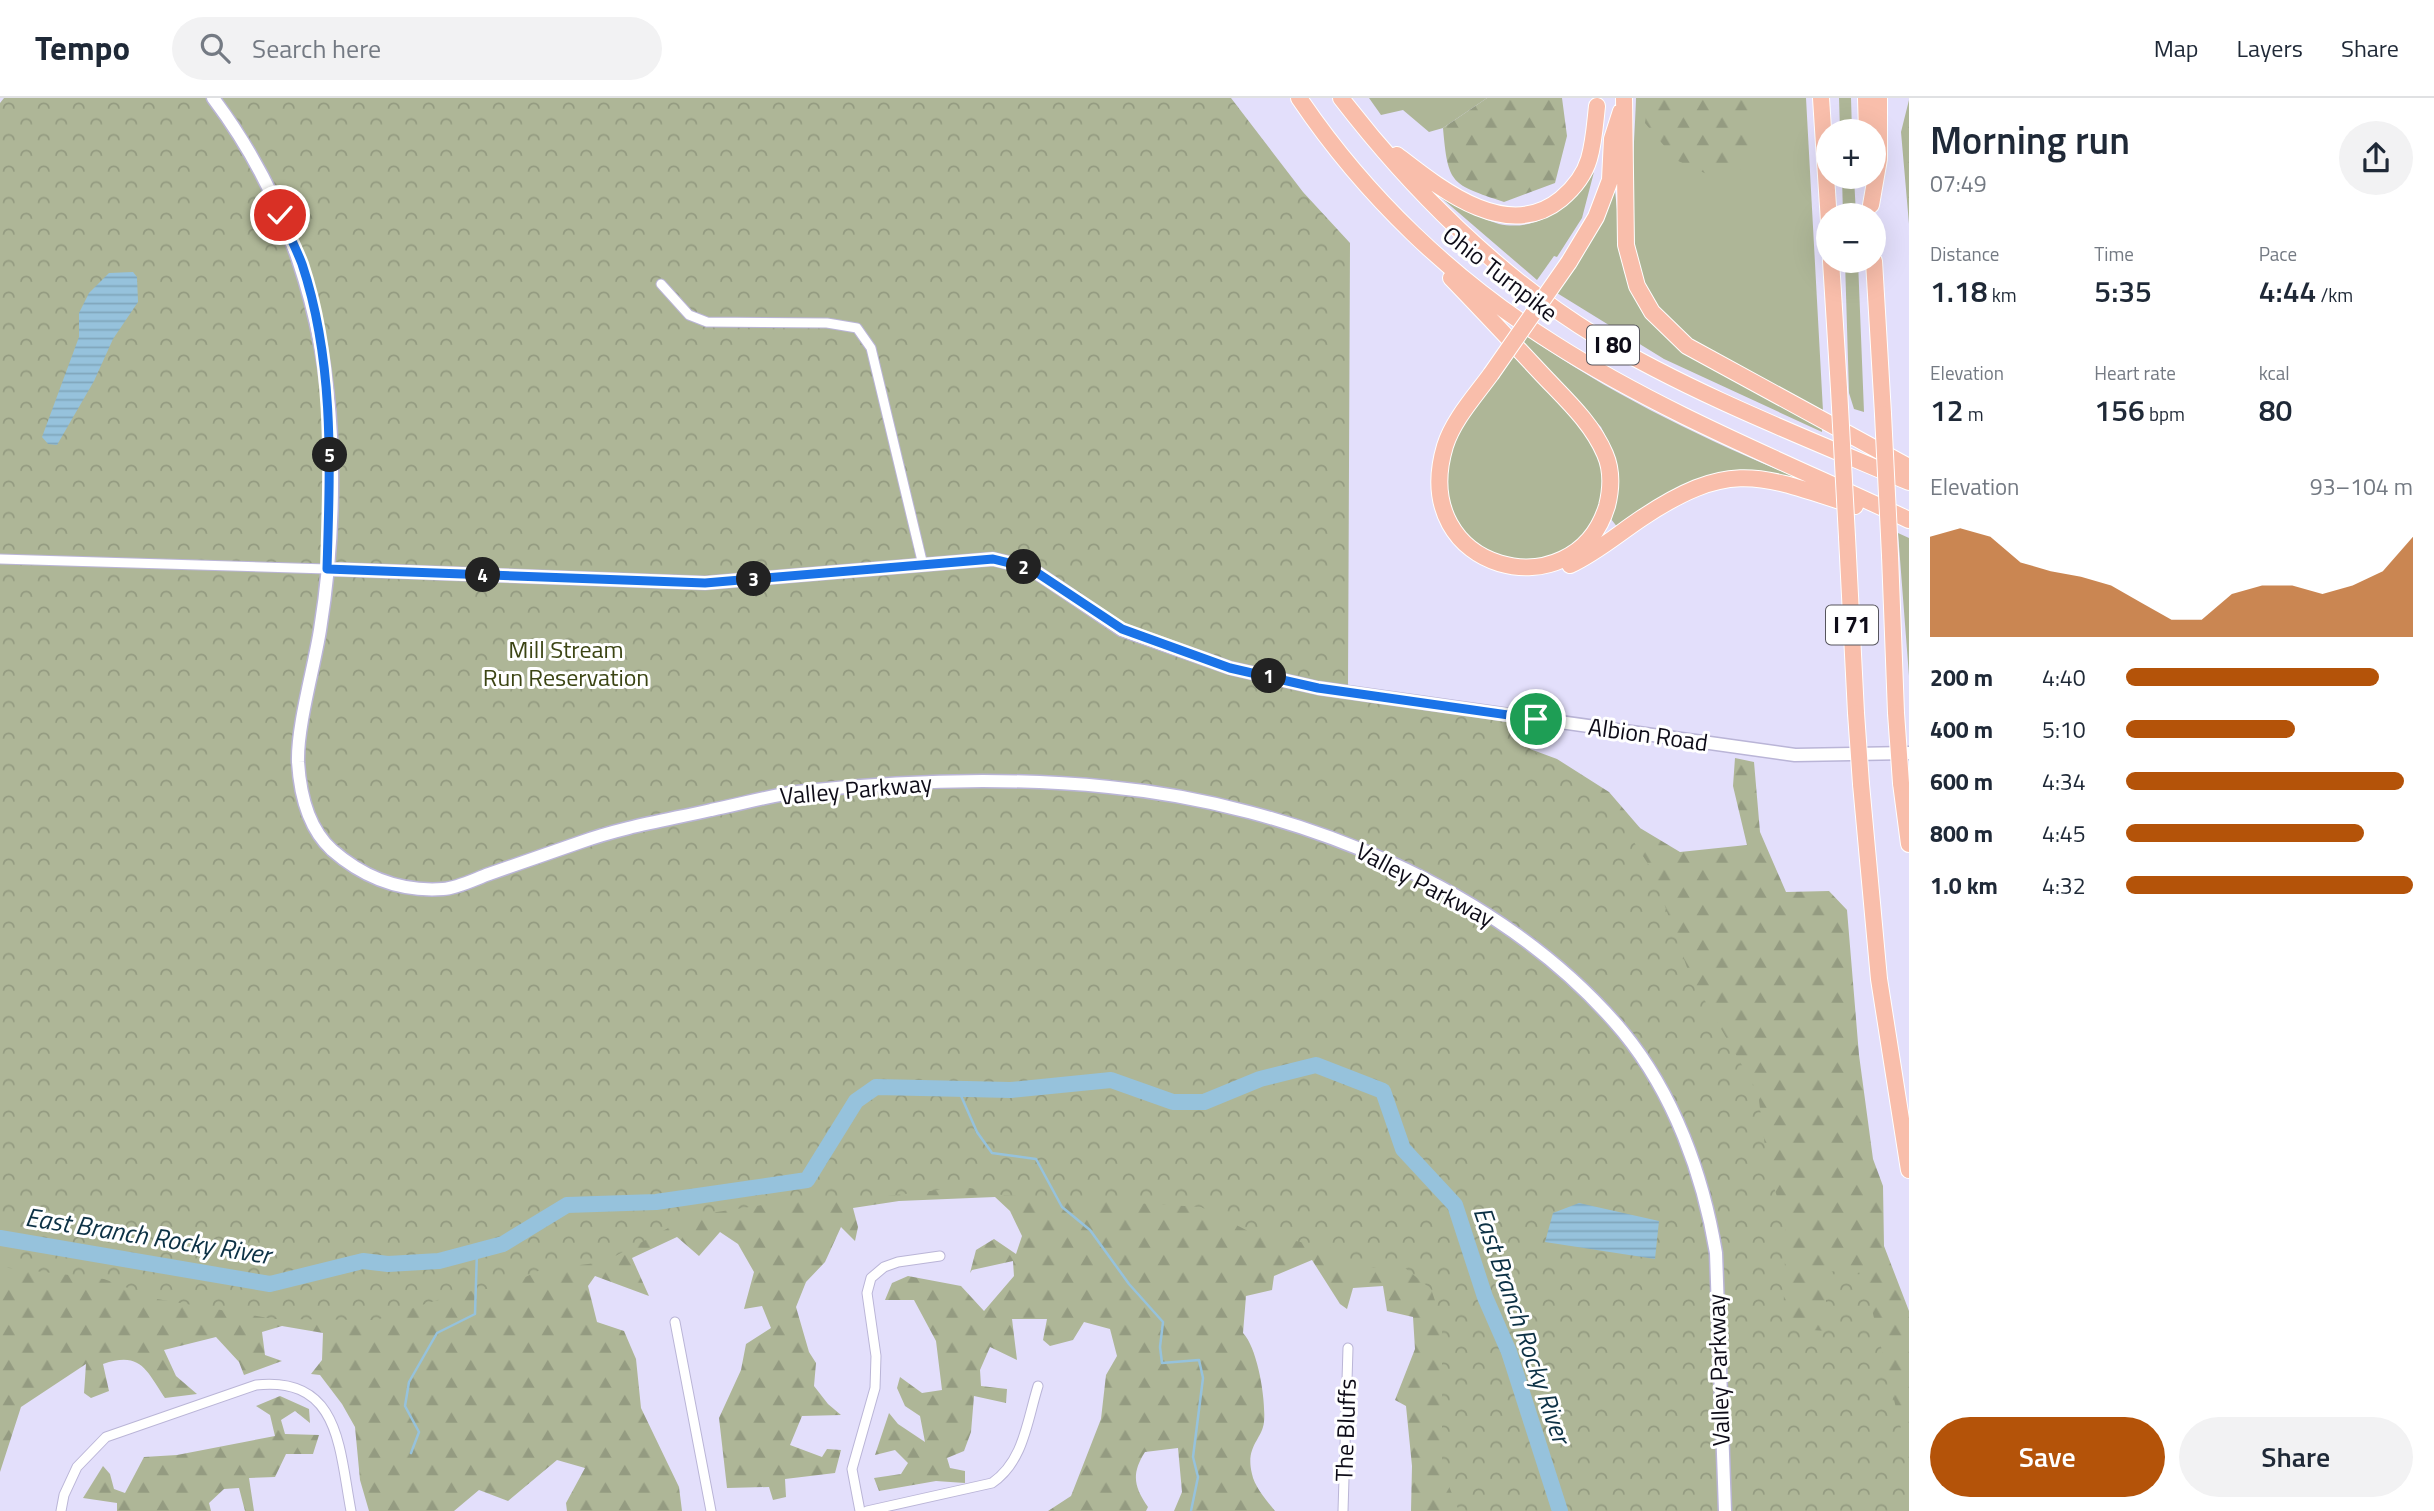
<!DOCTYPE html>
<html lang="en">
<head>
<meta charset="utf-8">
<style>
  body { margin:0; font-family:"Titillium Web",sans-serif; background:#f2f2f3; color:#1f2937; height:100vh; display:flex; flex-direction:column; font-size:26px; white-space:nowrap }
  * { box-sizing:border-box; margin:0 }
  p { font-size:23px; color:#747a83 }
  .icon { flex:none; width:38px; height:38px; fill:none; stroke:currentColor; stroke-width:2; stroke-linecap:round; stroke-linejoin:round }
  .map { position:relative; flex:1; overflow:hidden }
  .sheet { display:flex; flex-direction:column; background:#fff; width:525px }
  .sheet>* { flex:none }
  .fabs { position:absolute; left:1816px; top:21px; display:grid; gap:14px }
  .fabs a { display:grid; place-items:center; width:70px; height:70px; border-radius:50%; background:#fff; box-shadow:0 7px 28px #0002; font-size:35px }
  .pin { position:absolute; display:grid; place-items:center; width:60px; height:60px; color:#fff; margin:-30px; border:4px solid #fff; border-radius:50%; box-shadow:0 2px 7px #0007 }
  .km { position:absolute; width:35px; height:35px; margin:-18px; border-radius:50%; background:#222; color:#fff; font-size:19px; line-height:35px; text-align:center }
  .round { display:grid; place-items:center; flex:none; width:74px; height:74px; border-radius:37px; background:#f2f2f3 }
  .summary { display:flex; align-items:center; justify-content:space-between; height:119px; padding:0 21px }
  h1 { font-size:38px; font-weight:600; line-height:52px }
  .stats { display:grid; grid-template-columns:repeat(3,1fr); gap:10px; height:119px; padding:7px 21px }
  .stats div { display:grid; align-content:center }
  .stats b { font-size:30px; font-weight:600 }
  .stats small { font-size:19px; font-weight:400 }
  .stats p { font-size:19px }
  .chart { height:196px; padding:14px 21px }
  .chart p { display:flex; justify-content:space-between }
  .chart svg { width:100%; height:126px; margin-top:7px; fill:#b45309; opacity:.7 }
  .cta { display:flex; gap:14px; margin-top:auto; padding:14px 21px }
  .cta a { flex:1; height:80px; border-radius:42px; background:#b45309; color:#fff; font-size:28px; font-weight:600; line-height:80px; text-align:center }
  .cta a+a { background:#f2f2f3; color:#1f2937 }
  ul { padding:0 21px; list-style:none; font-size:23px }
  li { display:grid; grid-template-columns:112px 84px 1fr; align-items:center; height:52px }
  li i { height:18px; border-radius:9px; background:#b45309 }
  header { display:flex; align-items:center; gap:42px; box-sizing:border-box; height:98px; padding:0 35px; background:#fff; border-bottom:2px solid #e0e1e3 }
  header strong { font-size:33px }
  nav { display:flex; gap:38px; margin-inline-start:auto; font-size:24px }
  .search { width:490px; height:63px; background:#f2f2f3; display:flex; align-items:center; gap:18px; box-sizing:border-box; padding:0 24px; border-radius:38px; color:#747a83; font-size:26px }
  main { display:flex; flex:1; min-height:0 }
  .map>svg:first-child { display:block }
  .green { fill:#aeb697 }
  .forest { fill:url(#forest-firs) }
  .park { fill:url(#park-crowns) }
  .water { fill:url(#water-rules) }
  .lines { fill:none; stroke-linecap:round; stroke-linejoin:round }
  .stream { stroke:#96c2dc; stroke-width:2.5 }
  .river { stroke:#96c2dc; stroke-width:16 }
  .street-casing { stroke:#bab5d7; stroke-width:11 }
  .secondary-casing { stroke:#bab5d7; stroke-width:15 }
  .highway-casing { stroke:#fff; stroke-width:18 }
  .street { stroke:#fff; stroke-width:9 }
  .secondary { stroke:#fff; stroke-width:12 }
  .highway { stroke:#f9beab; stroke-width:16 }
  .highway-bridge-casing { stroke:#fff; stroke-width:18; stroke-linecap:butt }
  .highway-bridge { stroke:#f9beab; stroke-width:16 }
  .route-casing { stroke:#fff; stroke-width:14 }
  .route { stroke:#1a73e8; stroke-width:9 }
  .labels { text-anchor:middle; stroke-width:6; stroke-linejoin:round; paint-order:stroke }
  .shield { fill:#fff; stroke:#56555d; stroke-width:2 }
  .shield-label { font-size:23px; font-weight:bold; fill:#0e0c18 }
  .street-label { font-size:24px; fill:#0e0c18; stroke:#fff }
  .park-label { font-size:24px; fill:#3c4514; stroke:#fff }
  .water-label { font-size:26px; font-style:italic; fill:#0c3145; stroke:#fff }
</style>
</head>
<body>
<header>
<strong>Tempo</strong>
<div class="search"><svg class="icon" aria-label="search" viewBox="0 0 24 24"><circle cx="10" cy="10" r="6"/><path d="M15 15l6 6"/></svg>Search here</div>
<nav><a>Map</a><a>Layers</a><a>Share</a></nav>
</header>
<main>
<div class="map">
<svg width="1909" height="1413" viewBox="0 0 1909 1413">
  <defs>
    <pattern id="forest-firs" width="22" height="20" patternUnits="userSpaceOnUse" patternTransform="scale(1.75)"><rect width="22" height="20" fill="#aeb697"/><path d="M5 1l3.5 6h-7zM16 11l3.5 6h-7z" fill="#949b81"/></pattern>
    <pattern id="park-crowns" width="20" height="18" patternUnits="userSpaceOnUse" patternTransform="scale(1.75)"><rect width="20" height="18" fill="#aeb697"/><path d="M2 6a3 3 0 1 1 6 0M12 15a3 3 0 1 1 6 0" fill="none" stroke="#949b81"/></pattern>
    <pattern id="water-rules" width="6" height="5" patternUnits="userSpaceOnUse" patternTransform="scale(1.75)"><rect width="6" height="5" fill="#96c2dc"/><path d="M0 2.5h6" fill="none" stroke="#80a6bc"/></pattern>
  </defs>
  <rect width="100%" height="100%" fill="#e3dffb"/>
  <path class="green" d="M 1369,0 L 1487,0 L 1443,30 L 1429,34 L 1403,12 L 1381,17 Z
    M 1636,0 L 1806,0 L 1823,313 L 1685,238 C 1670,225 1651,208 1642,190 C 1625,155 1635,43 1636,0 Z
    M 1839,0 L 1851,0 L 1852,33 L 1840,33 Z
    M 1594,74 L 1582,120 L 1557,159 L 1554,158 L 1537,182 L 1431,91 C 1452,104 1475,119 1499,126 C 1538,135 1576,105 1594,74 Z
    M 1842,79 L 1854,79 L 1856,117 L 1843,117 Z
    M 1614,84 L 1624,174 L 1647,216 L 1822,327 L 1822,334 L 1664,261 L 1557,195 L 1574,171 Z
    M 1845,163 L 1858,163 L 1864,314 L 1854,311 L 1849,295 Z
    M 1527,238 C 1611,296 1699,339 1793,378 L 1791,382 L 1750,373 L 1618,430 L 1611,421 C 1617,387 1617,360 1601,329 L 1521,247 Z
    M 1513,258 L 1595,342 L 1607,385 L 1591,431 L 1574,448 L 1538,463 L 1509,463 L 1487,455 L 1452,423 L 1445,385 L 1448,352 L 1463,327 Z
    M 1898,435 L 1909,440 L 1909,578 Z"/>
  <path class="forest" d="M 1487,0 L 1562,0 L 1567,38 L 1555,85 L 1504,104 C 1451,86 1448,87 1443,30 Z
    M 1649,0 L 1760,0 L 1745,71 L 1711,78 L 1676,62 L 1645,25 Z
    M 1909,2 L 1909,126 L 1901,34 Z
    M 0,517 L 881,695 L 1714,1413 L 1411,1413 L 1412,1368 L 1406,1308 L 1395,1302 L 1415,1251 L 1413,1219 L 1387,1213 L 1383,1188 L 1353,1190 L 1347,1211 L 1340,1206 L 1312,1162 L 1274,1178 L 1272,1192 L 1246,1198 L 1243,1235 C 1258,1251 1266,1302 1264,1324 C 1262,1342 1245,1348 1252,1376 C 1254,1388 1267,1403 1275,1413 L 1174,1413 L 1182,1394 L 1178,1350 L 1145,1354 C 1131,1376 1134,1389 1148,1409 L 1146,1413 L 1048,1413 L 1071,1398 L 1101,1321 L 1106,1277 L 1117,1258 L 1110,1231 L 1084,1224 L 1073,1242 L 1050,1248 L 1043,1242 L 1047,1221 L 1012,1221 L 1017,1262 L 990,1249 L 980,1272 L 981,1288 L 1007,1291 L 1006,1305 L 974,1298 L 971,1334 L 964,1353 L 947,1360 L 950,1370 L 965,1373 L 965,1385 L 936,1383 L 879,1393 L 874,1380 L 901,1376 L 908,1365 L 895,1352 L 875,1357 L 889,1315 L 898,1326 L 925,1344 L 920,1318 L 905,1308 L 897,1290 L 900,1279 L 922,1295 L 942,1292 L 936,1243 L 914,1202 L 885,1202 L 892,1185 L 908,1178 L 961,1188 L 984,1213 L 1014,1178 L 1013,1163 L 972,1172 L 970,1175 L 976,1152 L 994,1141 L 1016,1156 L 1022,1138 L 1010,1113 L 995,1099 L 899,1103 L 853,1110 L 858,1129 L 855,1143 L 841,1129 L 825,1164 L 806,1184 L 796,1209 L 809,1254 L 816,1265 L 814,1288 L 828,1306 L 841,1317 L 802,1318 L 790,1347 L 822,1359 L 827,1351 L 841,1352 L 835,1375 L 785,1381 L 786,1399 L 773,1402 L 769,1389 L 727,1390 L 719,1320 L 741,1272 L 746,1246 L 771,1230 L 762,1208 L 744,1211 L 754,1174 L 738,1146 L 720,1134 L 699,1158 L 677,1139 L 632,1160 L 649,1198 L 595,1178 L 588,1188 L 597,1224 L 624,1233 L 636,1261 L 641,1310 L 679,1389 L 682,1413 L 567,1413 L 566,1405 L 585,1370 L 557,1362 L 508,1403 L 479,1392 L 454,1413 L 369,1413 L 360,1382 L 355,1329 L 342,1306 L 320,1277 L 311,1276 L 322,1262 L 323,1235 L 282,1228 L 262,1234 L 265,1257 L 282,1263 L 244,1277 L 239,1264 L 216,1239 L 164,1252 L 176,1278 L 197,1296 L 165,1300 C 146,1272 141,1253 103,1266 L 109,1293 L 91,1300 L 84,1295 L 86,1266 L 21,1309 L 0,1374 Z
    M 1155,553 L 1534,628 L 1530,651 L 1557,661 L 1609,694 L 1640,730 L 1680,754 L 1747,747 L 1733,688 L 1735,660 L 1754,664 L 1760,734 L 1786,794 L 1829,793 L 1847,812 L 1859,957 L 1873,1061 L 1883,1088 L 1884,1148 L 1909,1213 L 1909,1413 L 1744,1332 Z
    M 280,1298 L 309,1311 L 310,1325 L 295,1313 L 281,1322 L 285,1336 L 319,1337 L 313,1356 L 286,1356 L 275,1379 L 249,1380 L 254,1413 L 245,1413 L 239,1390 L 224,1391 L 209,1405 L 211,1413 L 117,1413 L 117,1405 L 83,1400 L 103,1368 L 110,1376 L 114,1391 L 125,1395 L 144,1359 L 177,1357 L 275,1338 L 270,1317 L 256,1308 Z"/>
  <path class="park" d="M 4,0 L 1231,0 L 1303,94 L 1350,145 L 1348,593 L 1536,620 L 1530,651 L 1605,699 L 1652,772 L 1689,875 L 1758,995 L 1768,1071 L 1786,1126 L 1783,1230 L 1826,1233 L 1826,1173 L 1863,1175 L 1909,1363 L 1909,1413 L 1459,1413 L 1442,1371 L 1442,1223 L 1431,1191 L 1405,1170 L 1348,1170 L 1347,1153 L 1250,1134 L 1201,1109 L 1002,1097 L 965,1089 L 887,1098 L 814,1099 L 691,1118 L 604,1164 L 540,1172 L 507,1188 L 459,1195 L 376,1222 L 274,1221 L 157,1201 L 104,1181 L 0,1169 L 0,5 Z"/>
  <path class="water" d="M 133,174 L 137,179 L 138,204 L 113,241 L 94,283 L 57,347 L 48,346 L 42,339 L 79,239 L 79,215 L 89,195 L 109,175 Z
    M 1579,1105 L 1659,1123 L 1655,1161 L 1545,1144 L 1553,1115 Z"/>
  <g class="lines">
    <path class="stream" d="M 958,991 L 977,1034 L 992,1055 L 1036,1061 L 1062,1109 L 1090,1132 L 1129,1186 L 1163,1224 L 1160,1249 L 1162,1265 L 1199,1262 L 1203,1280 L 1193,1359 L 1198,1379 L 1191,1413
      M 411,1355 L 419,1334 L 405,1308 L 409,1284 L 437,1235 L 475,1216 L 477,1153"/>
    <path class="river" d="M 0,1140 L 270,1186 L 363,1163 L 388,1166 L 439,1163 L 503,1146 L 567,1107 L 656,1104 L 807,1082 L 856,1003 L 876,989 L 1011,992 L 1111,982 L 1173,1004 L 1204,1004 L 1260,981 L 1316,967 L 1383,993 L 1403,1051 L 1455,1107 L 1485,1199 L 1509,1254 L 1560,1413"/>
    <defs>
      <path id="street" d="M 661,186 L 689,217 L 707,224 L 827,225 L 857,230 L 871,250 L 923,467
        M 0,461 L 327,471
        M 675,1224 L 711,1413
        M 61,1413 L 64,1397 L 77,1369 L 106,1339 L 256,1287 C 340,1278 339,1350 351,1413
        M 860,1413 L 852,1371 L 875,1290 L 876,1258 L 867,1195 L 871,1180 L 884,1169 L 898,1164 L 940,1158
        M 867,1413 L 992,1385 C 1024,1363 1027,1323 1038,1288
        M 1343,1413 L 1348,1250"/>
      <path id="secondary" d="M 213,0 C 287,98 325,216 331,338 C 334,401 330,470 320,532 C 314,570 297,628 298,664 C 300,696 308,730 332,752 C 364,780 400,794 443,791 C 458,790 475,781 489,776 C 520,765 550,755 581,744 C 623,729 667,722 711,712 C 742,706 774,696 806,693 C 907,682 1008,679 1109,689 C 1292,706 1503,790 1623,934 C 1674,996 1703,1077 1716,1155 L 1725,1413
        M 327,471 L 705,485 L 993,461 L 1030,470 L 1122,532 L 1230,570 L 1318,590 L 1795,657 L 1909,655"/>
      <path id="highway" d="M 1299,0 C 1365,98 1453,182 1553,245 C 1664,316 1790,366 1909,422
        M 1341,0 C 1411,91 1498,178 1596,238 C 1695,297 1804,339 1909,384
        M 1624,0 L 1626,147 L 1637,188 L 1652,214 L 1687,248 L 1909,369
        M 1821,0 L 1829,124
        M 1866,0 L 1867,33
        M 1397,57 C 1441,91 1507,145 1561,101 C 1574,90 1584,78 1589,61 C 1594,44 1595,26 1597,8
        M 1871,107 L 1879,61 L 1879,0
        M 1831,163 L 1839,291
        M 1874,163 L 1883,316
        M 1569,164 L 1596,119 L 1610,82 L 1612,41 L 1621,13
        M 1451,180 C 1481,211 1510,242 1539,273 C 1563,299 1591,323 1605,356 C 1612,372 1611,392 1607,408 C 1575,514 1407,475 1445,348 C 1453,322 1475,298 1491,276
        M 1847,439 L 1856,615
        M 1890,457 L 1896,615
        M 1570,467 C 1596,455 1618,436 1642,420 C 1731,361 1760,377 1855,408
        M 1901,685 L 1909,746
        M 1861,686 L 1879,881 L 1909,1072"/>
    </defs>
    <use href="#street" class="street-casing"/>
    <use href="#secondary" class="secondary-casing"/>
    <use href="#highway" class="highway-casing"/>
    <use href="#street" class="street"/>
    <use href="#secondary" class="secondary"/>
    <use href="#highway" class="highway"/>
    <defs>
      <path id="highway-bridge" d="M 1491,276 L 1569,164
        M 1839,291 L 1847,439
        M 1883,316 L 1890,457
        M 1856,615 L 1861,686
        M 1896,615 L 1901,685"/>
    </defs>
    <use href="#highway-bridge" class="highway-bridge-casing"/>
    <use href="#highway-bridge" class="highway-bridge"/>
  </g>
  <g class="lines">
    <defs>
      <path id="route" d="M 280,117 C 287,133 296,150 302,166 C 335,265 330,369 327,471 L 705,485 L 993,461 L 1030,470 L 1122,531 L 1230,570 L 1318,590 L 1536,621"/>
    </defs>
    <use href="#route" class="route-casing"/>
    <use href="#route" class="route"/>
  </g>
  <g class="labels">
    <g class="shield">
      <rect x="1587" y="227.5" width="52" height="39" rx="5"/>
      <rect x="1826" y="507.5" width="52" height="39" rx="5"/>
    </g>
    <g class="shield-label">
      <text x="1613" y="255">I 80</text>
      <text x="1852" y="535">I 71</text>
    </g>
    <g class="street-label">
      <text transform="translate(1500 176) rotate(38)" y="8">Ohio Turnpike</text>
      <text transform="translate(1648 637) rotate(8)" y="8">Albion Road</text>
      <text transform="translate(856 692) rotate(-5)" y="8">Valley Parkway</text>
      <text transform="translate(1425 787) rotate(28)" y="8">Valley Parkway</text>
      <text transform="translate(1719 1272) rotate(-92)" y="8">Valley Parkway</text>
      <text transform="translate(1346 1332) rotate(-88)" y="8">The Bluffs</text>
    </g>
    <g class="park-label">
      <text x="566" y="560">Mill Stream<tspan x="566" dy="28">Run Reservation</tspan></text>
    </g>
    <g class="water-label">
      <text transform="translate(148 1138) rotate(9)" y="9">East Branch Rocky River</text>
      <text transform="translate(1522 1227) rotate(71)" y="9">East Branch Rocky River</text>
    </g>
  </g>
</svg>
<div class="fabs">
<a>+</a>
<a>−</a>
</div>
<div class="pin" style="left:1536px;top:621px;background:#1e9e55"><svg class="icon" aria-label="arrive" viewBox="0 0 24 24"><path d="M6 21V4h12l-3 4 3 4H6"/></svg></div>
<div class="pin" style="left:280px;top:117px;background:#d93025"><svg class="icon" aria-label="check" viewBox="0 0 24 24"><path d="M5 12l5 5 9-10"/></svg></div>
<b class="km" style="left:1269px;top:578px">1</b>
<b class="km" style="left:1024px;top:469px">2</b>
<b class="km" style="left:754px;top:481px">3</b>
<b class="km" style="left:483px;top:477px">4</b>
<b class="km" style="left:330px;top:357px">5</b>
</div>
<section class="sheet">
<div class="summary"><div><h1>Morning run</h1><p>07:49</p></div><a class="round"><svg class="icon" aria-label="share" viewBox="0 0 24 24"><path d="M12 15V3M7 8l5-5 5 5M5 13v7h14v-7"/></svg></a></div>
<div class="stats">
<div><p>Distance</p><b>1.18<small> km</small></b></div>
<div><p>Time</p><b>5:35</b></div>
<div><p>Pace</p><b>4:44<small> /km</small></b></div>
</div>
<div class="stats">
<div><p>Elevation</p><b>12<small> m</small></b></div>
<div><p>Heart rate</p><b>156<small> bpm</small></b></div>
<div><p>kcal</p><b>80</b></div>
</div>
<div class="chart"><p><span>Elevation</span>93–104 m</p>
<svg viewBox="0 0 160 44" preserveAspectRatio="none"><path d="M0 44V9L10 6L20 9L30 18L40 21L50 23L60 26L70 32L80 38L90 38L100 29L110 26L120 26L130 29L140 26L150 21L160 9V44z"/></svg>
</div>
<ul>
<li><b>200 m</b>4:40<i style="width:88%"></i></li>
<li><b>400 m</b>5:10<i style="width:59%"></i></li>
<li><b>600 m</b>4:34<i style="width:97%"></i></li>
<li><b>800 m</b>4:45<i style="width:83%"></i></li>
<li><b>1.0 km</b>4:32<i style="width:100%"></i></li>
</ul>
<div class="cta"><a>Save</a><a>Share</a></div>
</section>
</main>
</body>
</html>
